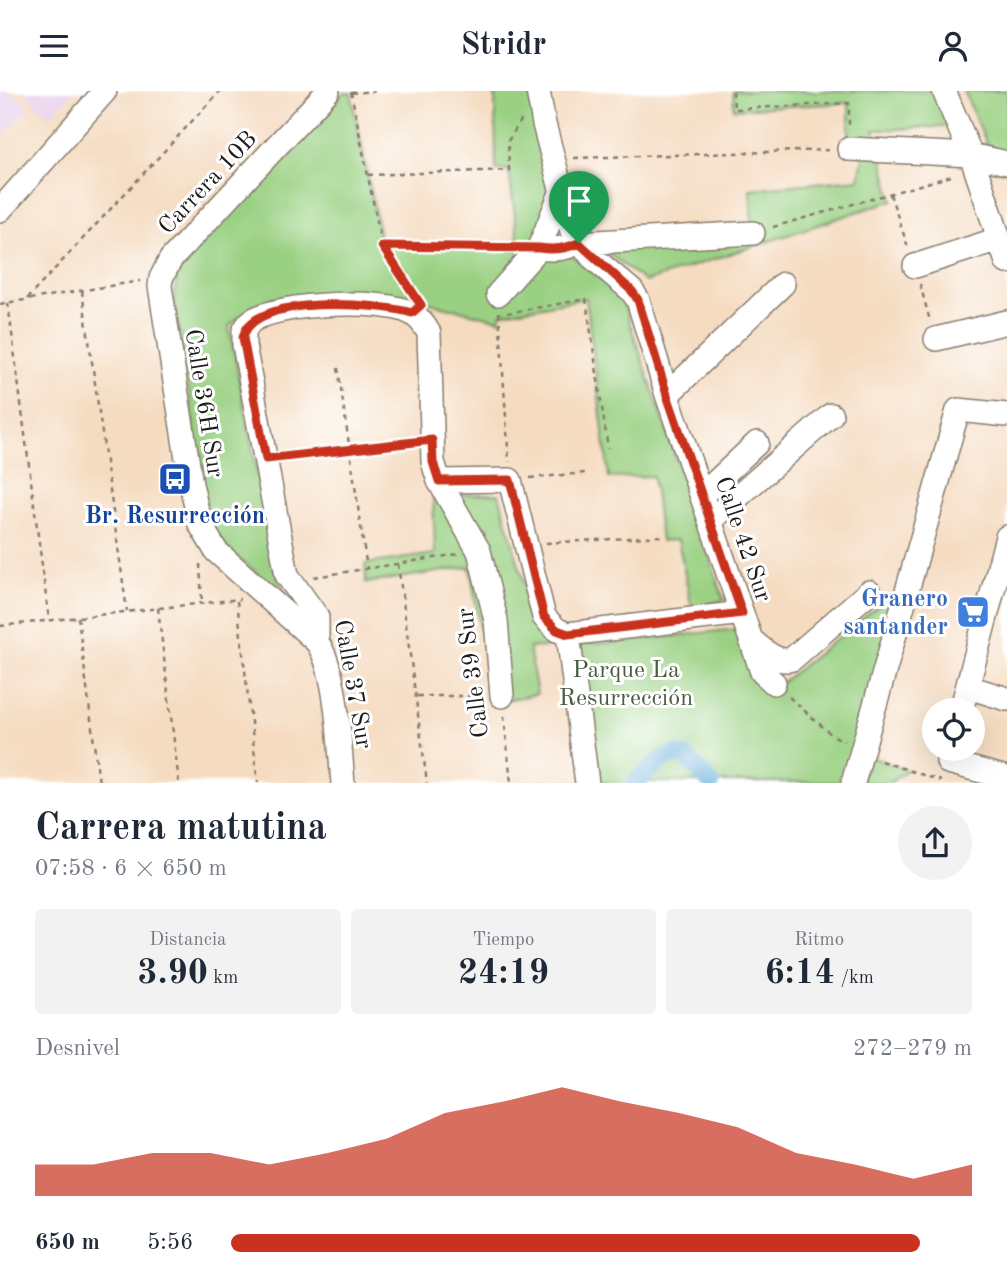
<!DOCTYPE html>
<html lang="es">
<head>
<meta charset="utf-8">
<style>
  body { margin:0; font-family:"Old Standard TT",serif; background:#f2f2f3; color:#1f2937; height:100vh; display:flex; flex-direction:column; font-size:26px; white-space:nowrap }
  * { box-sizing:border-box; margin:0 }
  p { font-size:23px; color:#747a83 }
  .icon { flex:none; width:38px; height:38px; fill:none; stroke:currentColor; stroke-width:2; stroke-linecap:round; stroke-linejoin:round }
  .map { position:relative; height:692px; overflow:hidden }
  .side { display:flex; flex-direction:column; background:#fff; flex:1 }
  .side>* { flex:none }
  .buttons { position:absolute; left:922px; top:607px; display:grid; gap:14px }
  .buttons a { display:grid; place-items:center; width:63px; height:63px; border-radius:50%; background:#fff; box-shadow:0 7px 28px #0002; font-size:35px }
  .pin { position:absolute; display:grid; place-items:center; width:60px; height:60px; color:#fff; margin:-72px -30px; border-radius:50% 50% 50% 0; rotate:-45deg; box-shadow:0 0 7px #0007 }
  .pin .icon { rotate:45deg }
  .round { display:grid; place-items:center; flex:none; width:74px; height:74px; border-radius:37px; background:#f2f2f3 }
  .headline { display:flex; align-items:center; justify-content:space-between; height:119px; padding:0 35px }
  h1 { font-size:38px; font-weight:800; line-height:52px }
  .stats { display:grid; grid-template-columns:repeat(3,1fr); gap:10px; height:119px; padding:7px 35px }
  .stats div { display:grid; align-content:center; border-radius:7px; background:#f2f2f3; text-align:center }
  .stats b { font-size:35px; font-weight:800 }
  .stats small { font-size:19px; font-weight:400 }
  .stats p { font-size:19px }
  .chart { height:196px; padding:14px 35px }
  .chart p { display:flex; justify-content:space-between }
  .chart svg { width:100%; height:126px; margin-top:7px; fill:#c8321e; opacity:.7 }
  ul { padding:0 35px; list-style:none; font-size:23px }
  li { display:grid; grid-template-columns:112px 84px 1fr; align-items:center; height:52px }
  li i { height:18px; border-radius:9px; background:#c8321e }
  header { display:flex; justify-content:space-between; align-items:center; height:91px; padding:0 35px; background:#fff; font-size:32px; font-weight:800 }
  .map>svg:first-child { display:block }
  .built { fill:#e9d1ed }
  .green { fill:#9ad082; stroke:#5b764f; stroke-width:2 }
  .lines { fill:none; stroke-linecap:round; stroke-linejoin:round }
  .canal { stroke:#5da8d6; stroke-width:18 }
  .minor-casing { stroke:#887c6e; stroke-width:26 }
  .path { stroke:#887c6e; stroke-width:2.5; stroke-dasharray:5 5; stroke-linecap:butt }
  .minor { stroke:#fff; stroke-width:23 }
  .route-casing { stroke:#fff; stroke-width:14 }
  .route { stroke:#c8321e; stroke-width:9 }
  .labels { text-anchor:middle; stroke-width:6; stroke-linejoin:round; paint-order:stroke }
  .street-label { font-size:24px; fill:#1c1c1c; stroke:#fff }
  .transit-label { font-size:24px; font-weight:bold; fill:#164399; stroke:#fff }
  .shop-label { font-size:24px; font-weight:bold; fill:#366cbe; stroke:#fff; text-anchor:end }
  .park-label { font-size:24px; fill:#485b40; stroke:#fff }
</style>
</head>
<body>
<header><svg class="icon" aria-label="menu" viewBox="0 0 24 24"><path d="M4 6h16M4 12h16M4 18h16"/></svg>Stridr<svg class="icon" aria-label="person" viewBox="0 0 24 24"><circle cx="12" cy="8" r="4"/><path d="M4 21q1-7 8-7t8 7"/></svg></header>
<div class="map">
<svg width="1007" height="692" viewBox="0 0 1007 692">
  <rect width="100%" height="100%" fill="#fff"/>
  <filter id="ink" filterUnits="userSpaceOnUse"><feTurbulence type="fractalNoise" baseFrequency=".0143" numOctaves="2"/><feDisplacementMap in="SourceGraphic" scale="14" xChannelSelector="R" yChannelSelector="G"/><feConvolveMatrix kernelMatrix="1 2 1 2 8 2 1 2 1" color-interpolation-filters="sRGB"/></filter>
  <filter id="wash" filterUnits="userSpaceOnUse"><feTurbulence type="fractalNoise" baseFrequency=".00686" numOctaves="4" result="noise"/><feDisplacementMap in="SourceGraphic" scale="28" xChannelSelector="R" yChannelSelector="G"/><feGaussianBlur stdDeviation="1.57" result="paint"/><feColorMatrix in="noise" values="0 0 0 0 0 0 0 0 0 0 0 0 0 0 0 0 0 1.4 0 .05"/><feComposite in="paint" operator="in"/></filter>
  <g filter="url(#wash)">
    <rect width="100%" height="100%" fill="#f5dcc1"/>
    <path class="built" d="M 0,0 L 9,0 L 29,16 L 0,50 Z
      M 22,0 L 74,0 L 50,26 Z"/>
    <path class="green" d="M 495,0 L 530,0 L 558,154 L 620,203 L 724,509 L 692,518 L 678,449 L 661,450 L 653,385 L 609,387 L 586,207 L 500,223 L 500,229 L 426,211 L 276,207 L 252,216 L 229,235 L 276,483 L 287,506 L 228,459 L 209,434 L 174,205 L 177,185 L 185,171 L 344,2 L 351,2 L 382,155 L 519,158 L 509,79 L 496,79 Z
      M 733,0 L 938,0 L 953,35 L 874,39 L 893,109 L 645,191 L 594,151 L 753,142 L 750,98 L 859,88 L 864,59 L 849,58 L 849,12 L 734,18 Z
      M 964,0 L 1007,0 L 1007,81 L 998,79 Z
      M 499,403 L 534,528 L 539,538 L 559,555 L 529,557 L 537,603 L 492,612 L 470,476 L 366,492 L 365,473 L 435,463 L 433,404 Z
      M 901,497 L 846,691 L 595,691 L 580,553 L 621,551 L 736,538 L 752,588 L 772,599 Z
      M 868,665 L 907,679 L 891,691 L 861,692 Z"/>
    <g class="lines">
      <path class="canal" d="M 635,692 L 661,669 L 676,663 L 686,666 L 711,692"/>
    </g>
  </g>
  <g filter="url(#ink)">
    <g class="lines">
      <defs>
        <path id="minor" d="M 328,0 L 171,168 L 161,187 L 160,195 L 191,393 L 200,433 L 216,460 L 317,551 C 338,581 339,653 343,692
          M 538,0 L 544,33 L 572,140 L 592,166 L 632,200 L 638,209 L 667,304 L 762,581 L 774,592
          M 944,0 L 971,64 L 1007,171
          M 849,58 L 971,64 L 1007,72
          M 0,119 L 105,0
          M 539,157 C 554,159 565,158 579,152 L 753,142
          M 915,175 L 999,148
          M 498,203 L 539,157 L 561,102
          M 936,248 L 1007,231
          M 667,304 L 783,193
          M 439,390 L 510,389 L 544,526 L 557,539 L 568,543 L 742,522
          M 702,404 L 757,352
          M 710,430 L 831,324
          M 568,543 L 587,692
          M 751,549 C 763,558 776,573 792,568 L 869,501
          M 317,551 L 317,526 L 287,484 L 244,254 L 244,240 C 247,235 250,230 255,228 C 283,212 383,207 411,222 C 419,226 425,235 429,242 L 433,371 L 439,390 L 479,460 L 496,529 L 502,605
          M 968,596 L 1007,608
          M 961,620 L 1007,446
          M 948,671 L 1007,687
          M 853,692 L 958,319 L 1007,324"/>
      </defs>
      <use href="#minor" class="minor-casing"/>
      <path class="path" d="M 733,0 L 734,18 L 849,12 L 849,39
        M 351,1 L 382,155 L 412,201
        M 351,2 L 375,0
        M 574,67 L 830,59
        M 368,84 L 509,79 L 508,50 L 522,28
        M 890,103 L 908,156
        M 773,136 L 955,84
        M 382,155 L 511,157
        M 920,193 L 930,230
        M 82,200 L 127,520
        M 27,208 L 220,0
        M 8,212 L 49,529
        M 0,213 L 140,190
        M 499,221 L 509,371
        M 507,222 L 586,208 L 608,357
        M 338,277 L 367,478
        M 286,366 L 412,351
        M 530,387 L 585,382
        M 546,452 L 662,445
        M 200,473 L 202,512
        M 398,473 L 427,692
        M 314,486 L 459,463
        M 237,510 L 258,692
        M 158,517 L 179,692
        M 78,526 L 99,692
        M 0,535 L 240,508
        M 417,605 L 484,605
        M 789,606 L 832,644 L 844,650
        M 504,625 L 511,692
        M 881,670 L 941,690"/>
      <use href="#minor" class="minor"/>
    </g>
  </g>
  <g class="lines" filter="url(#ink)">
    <defs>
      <path id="route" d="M 579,152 L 632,200 L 638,209 L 667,304 L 742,522 L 568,543 L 557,539 L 544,526 L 510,389 L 439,390 L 433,371 L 432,349 L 266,368 L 243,247 C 251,202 379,212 412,222 L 421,214 L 382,155 L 539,157 C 554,159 565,158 579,152 Z"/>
    </defs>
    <use href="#route" class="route-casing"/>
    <use href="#route" class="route"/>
  </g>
  <defs>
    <symbol id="bus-square" viewBox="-11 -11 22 22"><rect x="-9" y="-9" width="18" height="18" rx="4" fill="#1a4fb4" stroke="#fff"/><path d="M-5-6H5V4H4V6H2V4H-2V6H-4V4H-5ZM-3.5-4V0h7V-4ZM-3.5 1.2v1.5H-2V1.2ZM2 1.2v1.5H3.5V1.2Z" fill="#fff"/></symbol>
    <symbol id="supermarket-square" viewBox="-11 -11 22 22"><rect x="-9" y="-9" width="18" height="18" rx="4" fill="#3f7fe0" stroke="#fff"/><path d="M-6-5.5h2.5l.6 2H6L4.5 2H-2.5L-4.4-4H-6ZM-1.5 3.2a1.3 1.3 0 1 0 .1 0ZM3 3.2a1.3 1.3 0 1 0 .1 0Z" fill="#fff"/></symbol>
  </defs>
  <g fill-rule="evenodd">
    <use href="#bus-square" x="156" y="369" width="38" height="38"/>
    <use href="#supermarket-square" x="954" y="502" width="38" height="38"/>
  </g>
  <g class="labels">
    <g class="street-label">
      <text transform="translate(207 91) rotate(-47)" y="8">Carrera 10B</text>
      <text transform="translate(205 312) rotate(81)" y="8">Calle 36H Sur</text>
      <text transform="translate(744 448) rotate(71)" y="8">Calle 42 Sur</text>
      <text transform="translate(472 582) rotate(-97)" y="8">Calle 39 Sur</text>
      <text transform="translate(354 593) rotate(80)" y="8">Calle 37 Sur</text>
    </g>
    <g class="transit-label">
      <text x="175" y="432">Br. Resurrección</text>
    </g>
    <g class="shop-label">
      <text x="948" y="515">Granero<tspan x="948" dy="28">santander</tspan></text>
    </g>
    <g class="park-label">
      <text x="626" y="586">Parque La<tspan x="626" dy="28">Resurrección</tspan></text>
    </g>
  </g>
</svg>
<div class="buttons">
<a><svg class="icon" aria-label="locate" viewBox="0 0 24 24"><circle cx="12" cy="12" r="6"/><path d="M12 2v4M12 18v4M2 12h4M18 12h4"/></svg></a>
</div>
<div class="pin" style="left:579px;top:152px;background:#1e9e55"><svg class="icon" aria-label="arrive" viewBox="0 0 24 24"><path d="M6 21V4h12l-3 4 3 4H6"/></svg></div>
</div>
<section class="side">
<div class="headline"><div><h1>Carrera matutina</h1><p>07:58 · 6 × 650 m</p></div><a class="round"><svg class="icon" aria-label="share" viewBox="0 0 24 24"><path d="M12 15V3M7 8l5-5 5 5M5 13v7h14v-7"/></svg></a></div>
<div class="stats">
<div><p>Distancia</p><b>3.90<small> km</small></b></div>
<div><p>Tiempo</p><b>24:19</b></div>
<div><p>Ritmo</p><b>6:14<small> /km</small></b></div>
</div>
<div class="chart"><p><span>Desnivel</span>272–279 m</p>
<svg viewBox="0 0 160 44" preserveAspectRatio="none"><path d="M0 44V33L10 33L20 29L30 29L40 33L50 29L60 24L70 15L80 11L90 6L100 11L110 15L120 20L130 29L140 33L150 38L160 33V44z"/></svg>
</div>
<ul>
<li><b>650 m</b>5:56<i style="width:93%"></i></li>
</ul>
</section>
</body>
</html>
